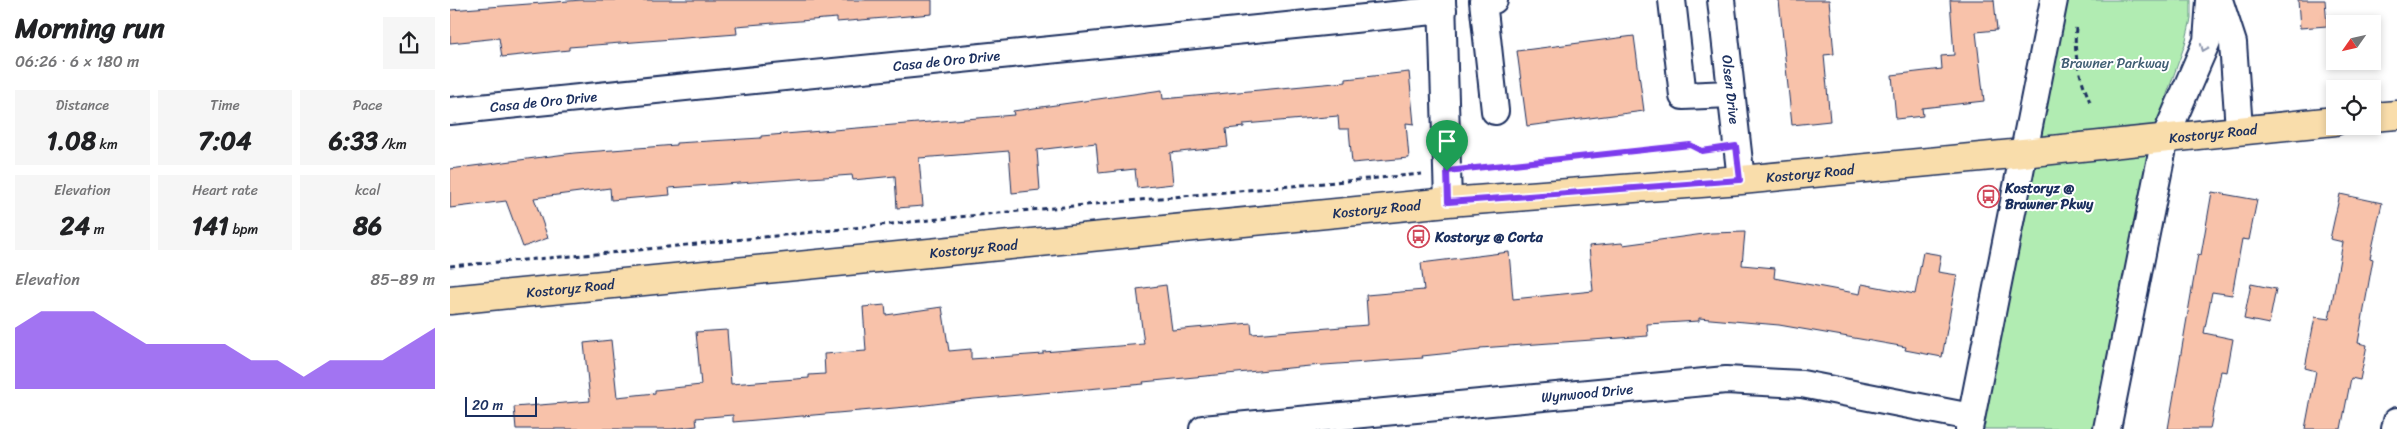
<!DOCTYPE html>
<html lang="en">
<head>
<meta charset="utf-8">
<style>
  body { margin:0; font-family:Sriracha,sans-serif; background:#f6f6f6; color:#202124; height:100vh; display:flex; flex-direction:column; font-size:19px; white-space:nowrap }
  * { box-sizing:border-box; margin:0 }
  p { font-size:16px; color:#757577 }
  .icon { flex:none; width:28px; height:28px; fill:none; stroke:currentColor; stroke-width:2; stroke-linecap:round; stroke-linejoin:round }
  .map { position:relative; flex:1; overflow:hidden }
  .panel { display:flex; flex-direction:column; background:#fff; width:450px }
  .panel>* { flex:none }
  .needle { width:32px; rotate:236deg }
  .fabs { position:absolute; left:1876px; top:15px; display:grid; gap:10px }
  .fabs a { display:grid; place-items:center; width:55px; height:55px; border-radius:0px; background:#fff; box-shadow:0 2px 8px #0003; font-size:25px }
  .scale { position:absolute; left:15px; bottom:12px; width:72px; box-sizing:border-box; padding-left:5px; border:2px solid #1b2f5e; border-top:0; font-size:14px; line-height:18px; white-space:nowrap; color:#1b2f5e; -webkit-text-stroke:4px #fff; paint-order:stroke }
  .pin { position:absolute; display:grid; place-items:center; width:42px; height:42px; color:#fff; margin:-51px -21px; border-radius:50% 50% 50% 0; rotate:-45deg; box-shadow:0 0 5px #0007 }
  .pin .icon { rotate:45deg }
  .round { display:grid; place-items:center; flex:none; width:52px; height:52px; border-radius:0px; background:#f6f6f6 }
  .summary { display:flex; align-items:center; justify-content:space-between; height:85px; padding:0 15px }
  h1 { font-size:28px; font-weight:700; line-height:38px }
  .stats { display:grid; grid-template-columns:repeat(3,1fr); gap:8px; height:85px; padding:5px 15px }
  .stats div { display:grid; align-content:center; border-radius:0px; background:#f6f6f6; text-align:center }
  .stats b { font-size:25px; font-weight:700 }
  .stats small { font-size:14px; font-weight:400 }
  .stats p { font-size:14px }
  .chart { height:140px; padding:10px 15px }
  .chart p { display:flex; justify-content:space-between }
  .chart svg { width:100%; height:90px; margin-top:5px; fill:#7c3aed; opacity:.7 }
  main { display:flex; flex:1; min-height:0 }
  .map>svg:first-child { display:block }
  .green { fill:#b1ecb2; stroke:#668e88 }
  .building { fill:#f8c2aa; stroke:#1b2f5e }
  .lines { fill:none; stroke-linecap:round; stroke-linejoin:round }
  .minor-casing { stroke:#1b2f5e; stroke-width:30 }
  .major-casing { stroke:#1b2f5e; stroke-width:31 }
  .path { stroke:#1b2f5e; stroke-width:3; stroke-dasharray:5 4; stroke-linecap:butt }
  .minor { stroke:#fff; stroke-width:26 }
  .major { stroke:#f9ddab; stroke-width:28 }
  .oneway { stroke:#8d97ae }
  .route-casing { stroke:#fff; stroke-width:10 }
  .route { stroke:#7c3aed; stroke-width:6 }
  .labels { text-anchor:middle; stroke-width:4; stroke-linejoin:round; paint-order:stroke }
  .street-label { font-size:14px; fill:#1b2f5e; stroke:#fff }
  .park-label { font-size:14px; fill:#405e73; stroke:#fff }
  .poi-label { font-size:14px; font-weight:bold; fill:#1b2f5e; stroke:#fff; text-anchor:start }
</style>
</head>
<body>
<main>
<section class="panel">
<div class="summary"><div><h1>Morning run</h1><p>06:26 · 6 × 180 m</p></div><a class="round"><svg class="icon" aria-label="share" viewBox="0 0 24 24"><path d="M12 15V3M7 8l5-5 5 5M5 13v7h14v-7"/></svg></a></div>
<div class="stats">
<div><p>Distance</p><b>1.08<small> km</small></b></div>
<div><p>Time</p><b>7:04</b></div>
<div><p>Pace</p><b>6:33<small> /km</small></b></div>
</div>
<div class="stats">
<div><p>Elevation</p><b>24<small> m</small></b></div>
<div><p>Heart rate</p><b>141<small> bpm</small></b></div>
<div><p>kcal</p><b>86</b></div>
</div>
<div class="chart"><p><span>Elevation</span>85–89 m</p>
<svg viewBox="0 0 160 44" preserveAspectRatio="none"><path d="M0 44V14L10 6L20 6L30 6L40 14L50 22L60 22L70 22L80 22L90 30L100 30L110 38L120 30L130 30L140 30L150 22L160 14V44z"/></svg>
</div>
</section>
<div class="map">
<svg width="1947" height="429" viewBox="0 0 1947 429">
  <rect width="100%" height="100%" fill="#fff"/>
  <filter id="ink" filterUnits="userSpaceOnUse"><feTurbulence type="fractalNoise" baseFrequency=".02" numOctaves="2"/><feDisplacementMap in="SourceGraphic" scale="10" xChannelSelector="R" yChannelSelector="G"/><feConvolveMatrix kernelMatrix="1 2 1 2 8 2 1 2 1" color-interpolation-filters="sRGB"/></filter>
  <g filter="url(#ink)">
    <path class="green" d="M 1618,0 L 1741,0 L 1741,19 L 1735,44 L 1717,94 L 1692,186 L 1643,429 L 1533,429 Z"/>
    <path class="building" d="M 132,0 L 482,0 L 482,14 L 387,22 L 387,18 L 286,26 L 287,34 L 119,47 L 119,50 L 52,57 L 49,38 L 0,43 L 0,10 Z
      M 1329,0 L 1379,0 L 1384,54 L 1374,55 L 1380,121 L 1342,125 Z
      M 1500,0 L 1544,0 L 1547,30 L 1526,32 L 1534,101 L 1472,108 L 1473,116 L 1446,119 L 1442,75 L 1492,69 L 1491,56 L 1504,55 Z
      M 1848,0 L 1875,0 L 1877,26 L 1850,28 Z
      M 1184,36 L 1194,111 L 1077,126 L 1067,51 Z
      M 959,72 L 964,124 L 956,123 L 959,158 L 902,163 L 899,129 L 889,129 L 888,116 L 794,124 L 794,127 L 776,129 L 778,147 L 720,153 L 723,184 L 687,188 L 685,169 L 649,173 L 646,143 L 587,150 L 590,190 L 562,193 L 559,151 L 469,158 L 473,206 L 447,208 L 445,176 L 403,180 L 402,175 L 219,188 L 220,195 L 161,200 L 160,188 L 84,198 L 98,238 L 73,247 L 56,201 L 0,208 L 0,169 L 124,153 L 226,145 L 226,143 L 311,138 L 311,136 L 564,115 L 563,111 L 712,90 L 713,99 L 896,82 L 896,79 Z
      M 1762,192 L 1807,200 L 1799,240 L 1792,239 L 1782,295 L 1762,292 L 1754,333 L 1783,339 L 1777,372 L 1771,371 L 1760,429 L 1718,429 L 1748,254 L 1751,255 Z
      M 1890,194 L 1932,203 L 1920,258 L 1923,259 L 1908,343 L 1917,345 L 1910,380 L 1901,378 L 1891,429 L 1855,429 L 1866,371 L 1855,368 L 1865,317 L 1879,319 L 1893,242 L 1880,239 Z
      M 1295,232 L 1292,265 L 1325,268 L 1324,278 L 1410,294 L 1412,284 L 1465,294 L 1473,252 L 1491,255 L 1488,272 L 1507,275 L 1492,357 L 1455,350 L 1456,347 L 1329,325 L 1249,318 L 1249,321 L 1197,324 L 1198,336 L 1030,348 L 1030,350 L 972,356 L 973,358 L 860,366 L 693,382 L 694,384 L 524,399 L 468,406 L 283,422 L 283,415 L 246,418 L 247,426 L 222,429 L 66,429 L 64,407 L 140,401 L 134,343 L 161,340 L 167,397 L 205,393 L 205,390 L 251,385 L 246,332 L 277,330 L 281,384 L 359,378 L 359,375 L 375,374 L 374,354 L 416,351 L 413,307 L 435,305 L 436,315 L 492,307 L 499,351 L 521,349 L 521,359 L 593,354 L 593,352 L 694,344 L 687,289 L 716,285 L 722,330 L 801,323 L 802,334 L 918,325 L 916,295 L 974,290 L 971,263 L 1059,252 L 1063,299 L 1143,291 L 1139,246 L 1172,243 L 1173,245 L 1261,233 Z
      M 1801,284 L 1826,289 L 1819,324 L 1794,319 Z"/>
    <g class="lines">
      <defs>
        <g id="minor">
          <path d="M 992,0 L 998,202"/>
          <path d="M 1044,0 L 1033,1 L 1045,111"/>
          <path d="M 1222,0 L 1233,96 L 1280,94"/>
          <path id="s1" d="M 1271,0 L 1291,180"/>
          <path d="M 1769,0 L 1783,43 L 1789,129"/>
          <path id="s2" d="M 0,111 L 993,10"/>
          <path id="s3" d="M 753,429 L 1276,380 L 1352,384 L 1521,417"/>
          <path d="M 1519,429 L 1604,0"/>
          <path d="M 1657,429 L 1715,138 L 1757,41 L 1760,0"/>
          <path d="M 1945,429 L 1947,421"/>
        </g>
        <g id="major">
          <path d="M 1922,117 L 1947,115"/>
          <path id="s4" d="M 0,300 L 998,202 L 1291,180 L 1573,153 L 1885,121"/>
        </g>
      </defs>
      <use href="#minor" class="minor-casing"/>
      <use href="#major" class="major-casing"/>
      <path class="path" d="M 1626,28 C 1623,55 1630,77 1640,102
        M 1022,168 L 1240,145 L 1252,151 L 1263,149
        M 0,266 L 159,253 L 548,213 L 972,174"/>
      <use href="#minor" class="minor"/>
      <use href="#major" class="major"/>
    </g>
    <defs><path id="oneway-chevron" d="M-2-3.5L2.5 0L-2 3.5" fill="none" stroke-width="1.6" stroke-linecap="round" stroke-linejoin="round" transform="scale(1.25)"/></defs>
    <use class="oneway" href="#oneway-chevron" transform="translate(1754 48) rotate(112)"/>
  </g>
  <g class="lines" filter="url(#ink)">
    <defs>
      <path id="route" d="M 1240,145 L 1252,151 L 1286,146 L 1290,180 L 998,202 L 997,171 Z"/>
    </defs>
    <use href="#route" class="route-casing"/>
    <use href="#route" class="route"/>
  </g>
  <defs>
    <symbol id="bus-ring" viewBox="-11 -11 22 22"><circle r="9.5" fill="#fff" stroke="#d1495b" stroke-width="1.5"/><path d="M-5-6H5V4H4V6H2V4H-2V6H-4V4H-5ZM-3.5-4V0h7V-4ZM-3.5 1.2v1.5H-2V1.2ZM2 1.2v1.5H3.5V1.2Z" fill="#d1495b"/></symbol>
  </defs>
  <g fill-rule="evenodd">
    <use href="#bus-ring" x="1526" y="184" width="25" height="25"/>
    <use href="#bus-ring" x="956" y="224" width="25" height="25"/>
  </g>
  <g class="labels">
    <g class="street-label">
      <text dy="5" stroke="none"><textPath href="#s2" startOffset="499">Casa de Oro Drive</textPath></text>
      <text dy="5" stroke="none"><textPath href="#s1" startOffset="90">Olsen Drive</textPath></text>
      <text dy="5" stroke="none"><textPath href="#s2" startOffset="94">Casa de Oro Drive</textPath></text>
      <text dy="5" stroke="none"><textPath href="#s4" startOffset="1771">Kostoryz Road</textPath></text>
      <text dy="5" stroke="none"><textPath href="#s4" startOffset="1366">Kostoryz Road</textPath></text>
      <text dy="5" stroke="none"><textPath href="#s4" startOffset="931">Kostoryz Road</textPath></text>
      <text dy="5" stroke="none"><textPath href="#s4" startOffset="526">Kostoryz Road</textPath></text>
      <text dy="5" stroke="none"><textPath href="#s4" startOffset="121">Kostoryz Road</textPath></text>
      <text dy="5" stroke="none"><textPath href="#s3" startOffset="386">Wynwood Drive</textPath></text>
    </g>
    <g class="park-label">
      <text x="1665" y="68">Brawner Parkway</text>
    </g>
    <g class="poi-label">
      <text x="1555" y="193">Kostoryz @<tspan x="1555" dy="16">Brawner Pkwy</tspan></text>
      <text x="985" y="242">Kostoryz @ Corta</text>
    </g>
  </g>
</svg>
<div class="fabs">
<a><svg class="needle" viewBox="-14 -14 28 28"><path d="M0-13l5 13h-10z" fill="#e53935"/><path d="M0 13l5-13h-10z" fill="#757577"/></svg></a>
<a><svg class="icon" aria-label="locate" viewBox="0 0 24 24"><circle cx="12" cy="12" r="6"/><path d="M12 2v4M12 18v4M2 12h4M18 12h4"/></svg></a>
</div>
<div class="scale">20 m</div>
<div class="pin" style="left:997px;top:171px;background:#1e9e55"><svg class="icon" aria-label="arrive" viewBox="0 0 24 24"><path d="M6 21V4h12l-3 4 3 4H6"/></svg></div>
</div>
</main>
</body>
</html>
